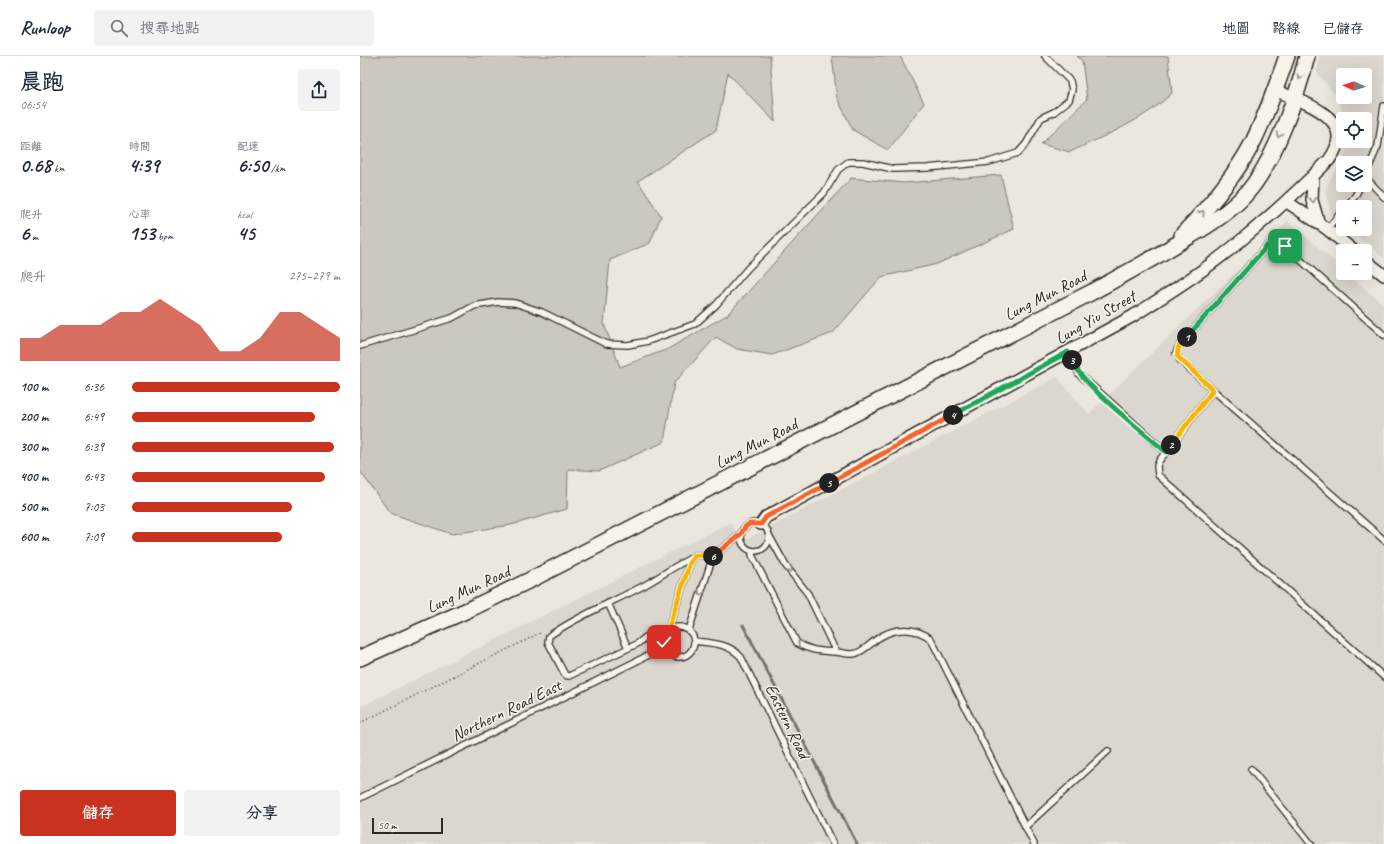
<!DOCTYPE html>
<html lang="zh-TW">
<head>
<meta charset="utf-8">
<style>
  body { margin:0; font-family:Caveat,"LXGW WenKai TC",sans-serif; background:#f2f2f3; color:#1f2937; height:100vh; display:flex; flex-direction:column; font-size:15px; white-space:nowrap }
  * { box-sizing:border-box; margin:0 }
  p { font-size:13px; color:#747a83 }
  .icon { flex:none; width:22px; height:22px; fill:none; stroke:currentColor; stroke-width:2; stroke-linecap:round; stroke-linejoin:round }
  .map { position:relative; flex:1; overflow:hidden }
  .drawer { display:flex; flex-direction:column; background:#fff; width:360px }
  .drawer>* { flex:none }
  .needle { width:26px; rotate:273deg }
  .buttons { position:absolute; left:976px; top:12px; display:grid; gap:8px }
  .buttons a { display:grid; place-items:center; width:36px; height:36px; border-radius:4px; background:#fff; box-shadow:0 4px 16px #0002; font-size:20px }
  .scale { position:absolute; left:12px; bottom:10px; width:71px; box-sizing:border-box; padding-left:4px; border:2px solid #2b2b2b; border-top:0; font-size:11px; line-height:14px; white-space:nowrap; color:#2b2b2b; -webkit-text-stroke:3px #f7f3e8; paint-order:stroke }
  .pin { position:absolute; display:grid; place-items:center; width:34px; height:34px; color:#fff; margin:-17px; border-radius:8px; box-shadow:0 2px 6px #0006 }
  .km { position:absolute; width:20px; height:20px; margin:-10px; border-radius:50%; background:#222; color:#fff; font-size:11px; line-height:20px; text-align:center }
  .round { display:grid; place-items:center; flex:none; width:42px; height:42px; border-radius:4px; background:#f2f2f3 }
  .headline { display:flex; align-items:center; justify-content:space-between; height:68px; padding:0 20px }
  h1 { font-size:22px; font-weight:600; line-height:30px }
  .figures { display:grid; grid-template-columns:repeat(3,1fr); gap:6px; height:68px; padding:4px 20px }
  .figures div { display:grid; align-content:center }
  .figures b { font-size:20px; font-weight:600 }
  .figures small { font-size:11px; font-weight:400 }
  .figures p { font-size:11px }
  .chart { height:112px; padding:8px 20px }
  .chart p { display:flex; justify-content:space-between }
  .chart svg { width:100%; height:72px; margin-top:4px; fill:#c8321e; opacity:.7 }
  .action { display:flex; gap:8px; margin-top:auto; padding:8px 20px }
  .action a { flex:1; height:46px; border-radius:4px; background:#c8321e; color:#fff; font-size:16px; font-weight:600; line-height:46px; text-align:center }
  .action a+a { background:#f2f2f3; color:#1f2937 }
  ul { padding:0 20px; list-style:none; font-size:13px }
  li { display:grid; grid-template-columns:64px 48px 1fr; align-items:center; height:30px }
  li i { height:10px; border-radius:5px; background:#c8321e }
  header { display:flex; align-items:center; gap:24px; box-sizing:border-box; height:56px; padding:0 20px; background:#fff; border-bottom:1px solid #e0e1e3 }
  header strong { font-size:19px }
  nav { display:flex; gap:22px; margin-inline-start:auto; font-size:14px }
  .search { width:280px; height:36px; background:#f2f2f3; display:flex; align-items:center; gap:10px; box-sizing:border-box; padding:0 14px; border-radius:4px; color:#747a83; font-size:15px }
  main { display:flex; flex:1; min-height:0 }
  .map>svg:first-child { display:block }
  .built { fill:#dbd7ce; fill-rule:evenodd }
  .green { fill:#cbc8bf; stroke:#7b7a75 }
  .lines { fill:none; stroke-linecap:round; stroke-linejoin:round }
  .stream { stroke:#72716c; stroke-width:3 }
  .lane-casing { stroke:#2b2b2b; stroke-width:8 }
  .street-casing { stroke:#2b2b2b; stroke-width:14 }
  .secondary-casing { stroke:#2b2b2b; stroke-width:18 }
  .path { stroke:#2b2b2b; stroke-width:1.5; stroke-dasharray:1 3; stroke-linecap:butt }
  .lane { stroke:#f7f3e8; stroke-width:5.5 }
  .street { stroke:#f7f3e8; stroke-width:11 }
  .secondary { stroke:#f7f3e8; stroke-width:15 }
  .oneway { stroke:#918f8a }
  .split-1-casing { stroke:#fff; stroke-width:8 }
  .split-2-casing { stroke:#fff; stroke-width:8 }
  .split-3-casing { stroke:#fff; stroke-width:8 }
  .split-4-casing { stroke:#fff; stroke-width:8 }
  .split-5-casing { stroke:#fff; stroke-width:8 }
  .split-6-casing { stroke:#fff; stroke-width:8 }
  .split-7-casing { stroke:#fff; stroke-width:8 }
  .split-1 { stroke:#22a559; stroke-width:5 }
  .split-2 { stroke:#f5b400; stroke-width:5 }
  .split-3 { stroke:#22a559; stroke-width:5 }
  .split-4 { stroke:#22a559; stroke-width:5 }
  .split-5 { stroke:#f0652b; stroke-width:5 }
  .split-6 { stroke:#f0652b; stroke-width:5 }
  .split-7 { stroke:#f5b400; stroke-width:5 }
  .labels { text-anchor:middle; stroke-width:3; stroke-linejoin:round; paint-order:stroke }
  .street-label { font-size:17px; fill:#2b2b2b; stroke:#f7f3e8 }
</style>
</head>
<body>
<header>
<strong>Runloop</strong>
<div class="search"><svg class="icon" aria-label="search" viewBox="0 0 24 24"><circle cx="10" cy="10" r="6"/><path d="M15 15l6 6"/></svg>搜尋地點</div>
<nav><a>地圖</a><a>路線</a><a>已儲存</a></nav>
</header>
<main>
<section class="drawer">
<div class="headline"><div><h1>晨跑</h1><p>06:54</p></div><a class="round"><svg class="icon" aria-label="share" viewBox="0 0 24 24"><path d="M12 15V3M7 8l5-5 5 5M5 13v7h14v-7"/></svg></a></div>
<div class="figures">
<div><p>距離</p><b>0.68<small> km</small></b></div>
<div><p>時間</p><b>4:39</b></div>
<div><p>配速</p><b>6:50<small> /km</small></b></div>
</div>
<div class="figures">
<div><p>爬升</p><b>6<small> m</small></b></div>
<div><p>心率</p><b>153<small> bpm</small></b></div>
<div><p>kcal</p><b>45</b></div>
</div>
<div class="chart"><p><span>爬升</span>275–279 m</p>
<svg viewBox="0 0 160 44" preserveAspectRatio="none"><path d="M0 44V30L10 30L20 22L30 22L40 22L50 14L60 14L70 6L80 14L90 22L100 38L110 38L120 30L130 14L140 14L150 22L160 30V44z"/></svg>
</div>
<ul>
<li><b>100 m</b>6:36<i style="width:100%"></i></li>
<li><b>200 m</b>6:49<i style="width:88%"></i></li>
<li><b>300 m</b>6:39<i style="width:97%"></i></li>
<li><b>400 m</b>6:43<i style="width:93%"></i></li>
<li><b>500 m</b>7:03<i style="width:77%"></i></li>
<li><b>600 m</b>7:09<i style="width:72%"></i></li>
</ul>
<div class="action"><a>儲存</a><a>分享</a></div>
</section>
<div class="map">
<svg width="1024" height="788" viewBox="0 0 1024 788">
  <rect width="100%" height="100%" fill="#ebe7dd"/>
  <filter id="ink" filterUnits="userSpaceOnUse"><feTurbulence type="fractalNoise" baseFrequency=".025" numOctaves="2"/><feDisplacementMap in="SourceGraphic" scale="8" xChannelSelector="R" yChannelSelector="G"/><feConvolveMatrix kernelMatrix="1 2 1 2 8 2 1 2 1" color-interpolation-filters="sRGB"/></filter>
  <g filter="url(#ink)">
    <path class="built" d="M 959,0 L 1024,0 L 1024,202 L 988,173 L 1005,173 L 1005,151 L 983,151 L 983,168 L 971,158 L 965,136 L 970,123 L 982,105 L 988,85 L 1005,85 L 1005,63 L 985,63 L 976,40 L 957,17 ZM 983,19 L 1005,19 L 1005,41 L 983,41 ZM 983,107 L 1005,107 L 1005,129 L 983,129 Z
      M 928,165 L 983,213 L 983,217 L 987,217 L 1024,249 L 1024,788 L 0,788 L 0,651 L 371,466 L 381,486 L 697,321 L 729,358 Z"/>
    <path class="green" d="M 0,0 L 410,0 L 415,66 L 368,17 L 356,74 L 278,125 L 301,160 L 290,187 L 250,204 L 244,268 L 260,311 L 308,293 L 367,259 L 491,122 L 544,127 L 641,119 L 654,173 L 577,208 L 521,221 L 473,277 L 412,299 L 377,293 L 356,281 L 314,327 L 304,386 L 239,415 L 208,413 L 207,453 L 151,469 L 92,478 L 30,457 L 0,415 Z
      M 472,0 L 540,0 L 564,47 L 528,94 L 493,74 L 477,42 Z
      M 717,0 L 808,0 L 812,37 C 783,65 746,79 710,96 L 681,88 L 727,43 L 722,5 Z"/>
    <g class="lines">
      <path class="stream" d="M 383,569 L 497,788"/>
      <defs>
        <path id="lane" d="M 1005,120 L 1018,90 L 1024,50
          M 1005,121 L 1024,141
          M 986,151 L 995,140 L 1001,129
          M 967,173 L 983,154
          M 1024,279 L 925,190 L 913,187 L 907,190 L 819,290 L 816,297 L 820,304 L 853,334 L 1024,484
          M 0,290 L 92,262 L 114,250 L 138,246 L 155,247 L 182,256 L 246,288 L 268,289 L 288,285 L 335,268 L 356,249 L 388,212 L 464,137 L 478,114 L 488,106 L 503,106 L 533,113 L 567,112 L 629,106 L 658,97 L 666,88 L 681,62 L 694,56 L 709,44 L 712,34 L 710,25 L 685,0
          M 708,296 L 719,318 L 806,396
          M 853,334 L 799,405 L 797,410 L 798,419 L 1024,621
          M381 481a14 14 0 1 1 28 0a14 14 0 1 1-28 0Z
          M 410,481 L 426,510 L 448,538 L 476,596
          M 392,495 L 392,499 L 437,587 C 450,595 460,595 475,596 C 482,596 490,600 497,597 C 505,594 512,586 520,581 C 536,571 556,571 571,583 L 674,788
          M 248,547 L 268,592
          M304 586a15 15 0 1 1 30 0a15 15 0 1 1-30 0Z
          M 329,574 L 353,500 L 381,478
          M 307,577 L 331,504 L 336,499 L 353,500
          M 286,581 L 277,588 L 209,620 L 205,619 L 188,586 L 189,580 C 219,559 253,546 285,529 C 301,520 316,509 333,501
          M 334,585 C 351,587 369,587 381,601 L 473,788
          M 891,713 L 951,788
          M 0,742 L 305,591
          M 665,771 L 748,695"/>
        <path id="street" d="M 953,120 L 952,144 L 959,168
          M 927,146 L 967,173 L 994,195
          M 1005,204 L 1024,219
          M 401,468 L 406,461 L 773,260 C 809,237 846,214 879,186 C 911,160 940,133 969,104 C 1000,62 944,47 915,34"/>
        <path id="secondary" d="M 822,179 C 848,152 874,122 892,88 C 906,60 917,29 927,0
          M 0,602 L 112,552 L 170,524 L 732,236 C 765,218 798,200 830,180 C 849,169 868,157 884,140 C 913,110 937,41 947,0"/>
      </defs>
      <use href="#lane" class="lane-casing"/>
      <use href="#street" class="street-casing"/>
      <use href="#secondary" class="secondary-casing"/>
      <path class="path" d="M 0,667 L 182,576"/>
      <use href="#lane" class="lane"/>
      <use href="#street" class="street"/>
      <use href="#secondary" class="secondary"/>
    </g>
    <defs><path id="oneway-chevron" d="M-2-3.5L2.5 0L-2 3.5" fill="none" stroke-width="1.6" stroke-linecap="round" stroke-linejoin="round"/></defs>
    <g class="oneway">
      <use href="#oneway-chevron" transform="translate(940 21) rotate(107)"/>
      <use href="#oneway-chevron" transform="translate(919 79) rotate(111)"/>
      <use href="#oneway-chevron" transform="translate(953 144) rotate(83)"/>
      <use href="#oneway-chevron" transform="translate(842 157) rotate(-48)"/>
      <use href="#oneway-chevron" transform="translate(430 514) rotate(53)"/>
      <use href="#oneway-chevron" transform="translate(341 537) rotate(108)"/>
      <use href="#oneway-chevron" transform="translate(440 587) rotate(-136)"/>
    </g>
  </g>
  <g class="lines" filter="url(#ink)">
    <defs>
      <path id="split-1" d="M 827,281 L 907,190 L 914,187 L 925,190"/>
      <path id="split-2" d="M 811,389 L 853,334 L 817,300 L 819,290 L 827,281"/>
      <path id="split-3" d="M 712,304 C 721,329 784,376 806,396 L 811,389"/>
      <path id="split-4" d="M 593,359 L 708,296 L 712,304"/>
      <path id="split-5" d="M 469,427 L 593,359"/>
      <path id="split-6" d="M 353,500 L 381,478 L 385,471 L 389,468 L 401,468 L 406,461 L 469,427"/>
      <path id="split-7" d="M 304,586 L 331,504 L 336,499 L 353,500"/>
    </defs>
    <use href="#split-1" class="split-1-casing"/>
    <use href="#split-2" class="split-2-casing"/>
    <use href="#split-3" class="split-3-casing"/>
    <use href="#split-4" class="split-4-casing"/>
    <use href="#split-5" class="split-5-casing"/>
    <use href="#split-6" class="split-6-casing"/>
    <use href="#split-7" class="split-7-casing"/>
    <use href="#split-1" class="split-1"/>
    <use href="#split-2" class="split-2"/>
    <use href="#split-3" class="split-3"/>
    <use href="#split-4" class="split-4"/>
    <use href="#split-5" class="split-5"/>
    <use href="#split-6" class="split-6"/>
    <use href="#split-7" class="split-7"/>
  </g>
  <g class="labels">
    <g class="street-label">
      <text transform="translate(685 239) rotate(-27)" y="6">Lung Mun Road</text>
      <text transform="translate(735 261) rotate(-30)" y="6">Lung Yiu Street</text>
      <text transform="translate(396 387) rotate(-27)" y="6">Lung Mun Road</text>
      <text transform="translate(108 533) rotate(-25)" y="6">Lung Mun Road</text>
      <text transform="translate(146 654) rotate(-26)" y="6">Northern Road East</text>
      <text transform="translate(428 665) rotate(64)" y="6">Eastern Road</text>
    </g>
  </g>
</svg>
<div class="buttons">
<a><svg class="needle" viewBox="-14 -14 28 28"><path d="M0-13l5 13h-10z" fill="#e53935"/><path d="M0 13l5-13h-10z" fill="#747a83"/></svg></a>
<a><svg class="icon" aria-label="locate" viewBox="0 0 24 24"><circle cx="12" cy="12" r="6"/><path d="M12 2v4M12 18v4M2 12h4M18 12h4"/></svg></a>
<a><svg class="icon" aria-label="layers" viewBox="0 0 24 24"><path d="M12 4l9 5-9 5-9-5zM3 14l9 5 9-5"/></svg></a>
<a>+</a>
<a>−</a>
</div>
<div class="scale">50 m</div>
<div class="pin" style="left:925px;top:190px;background:#1e9e55"><svg class="icon" aria-label="arrive" viewBox="0 0 24 24"><path d="M6 21V4h12l-3 4 3 4H6"/></svg></div>
<div class="pin" style="left:304px;top:586px;background:#d93025"><svg class="icon" aria-label="check" viewBox="0 0 24 24"><path d="M5 12l5 5 9-10"/></svg></div>
<b class="km" style="left:827px;top:281px">1</b>
<b class="km" style="left:811px;top:389px">2</b>
<b class="km" style="left:712px;top:304px">3</b>
<b class="km" style="left:593px;top:359px">4</b>
<b class="km" style="left:469px;top:427px">5</b>
<b class="km" style="left:353px;top:500px">6</b>
</div>
</main>
</body>
</html>
